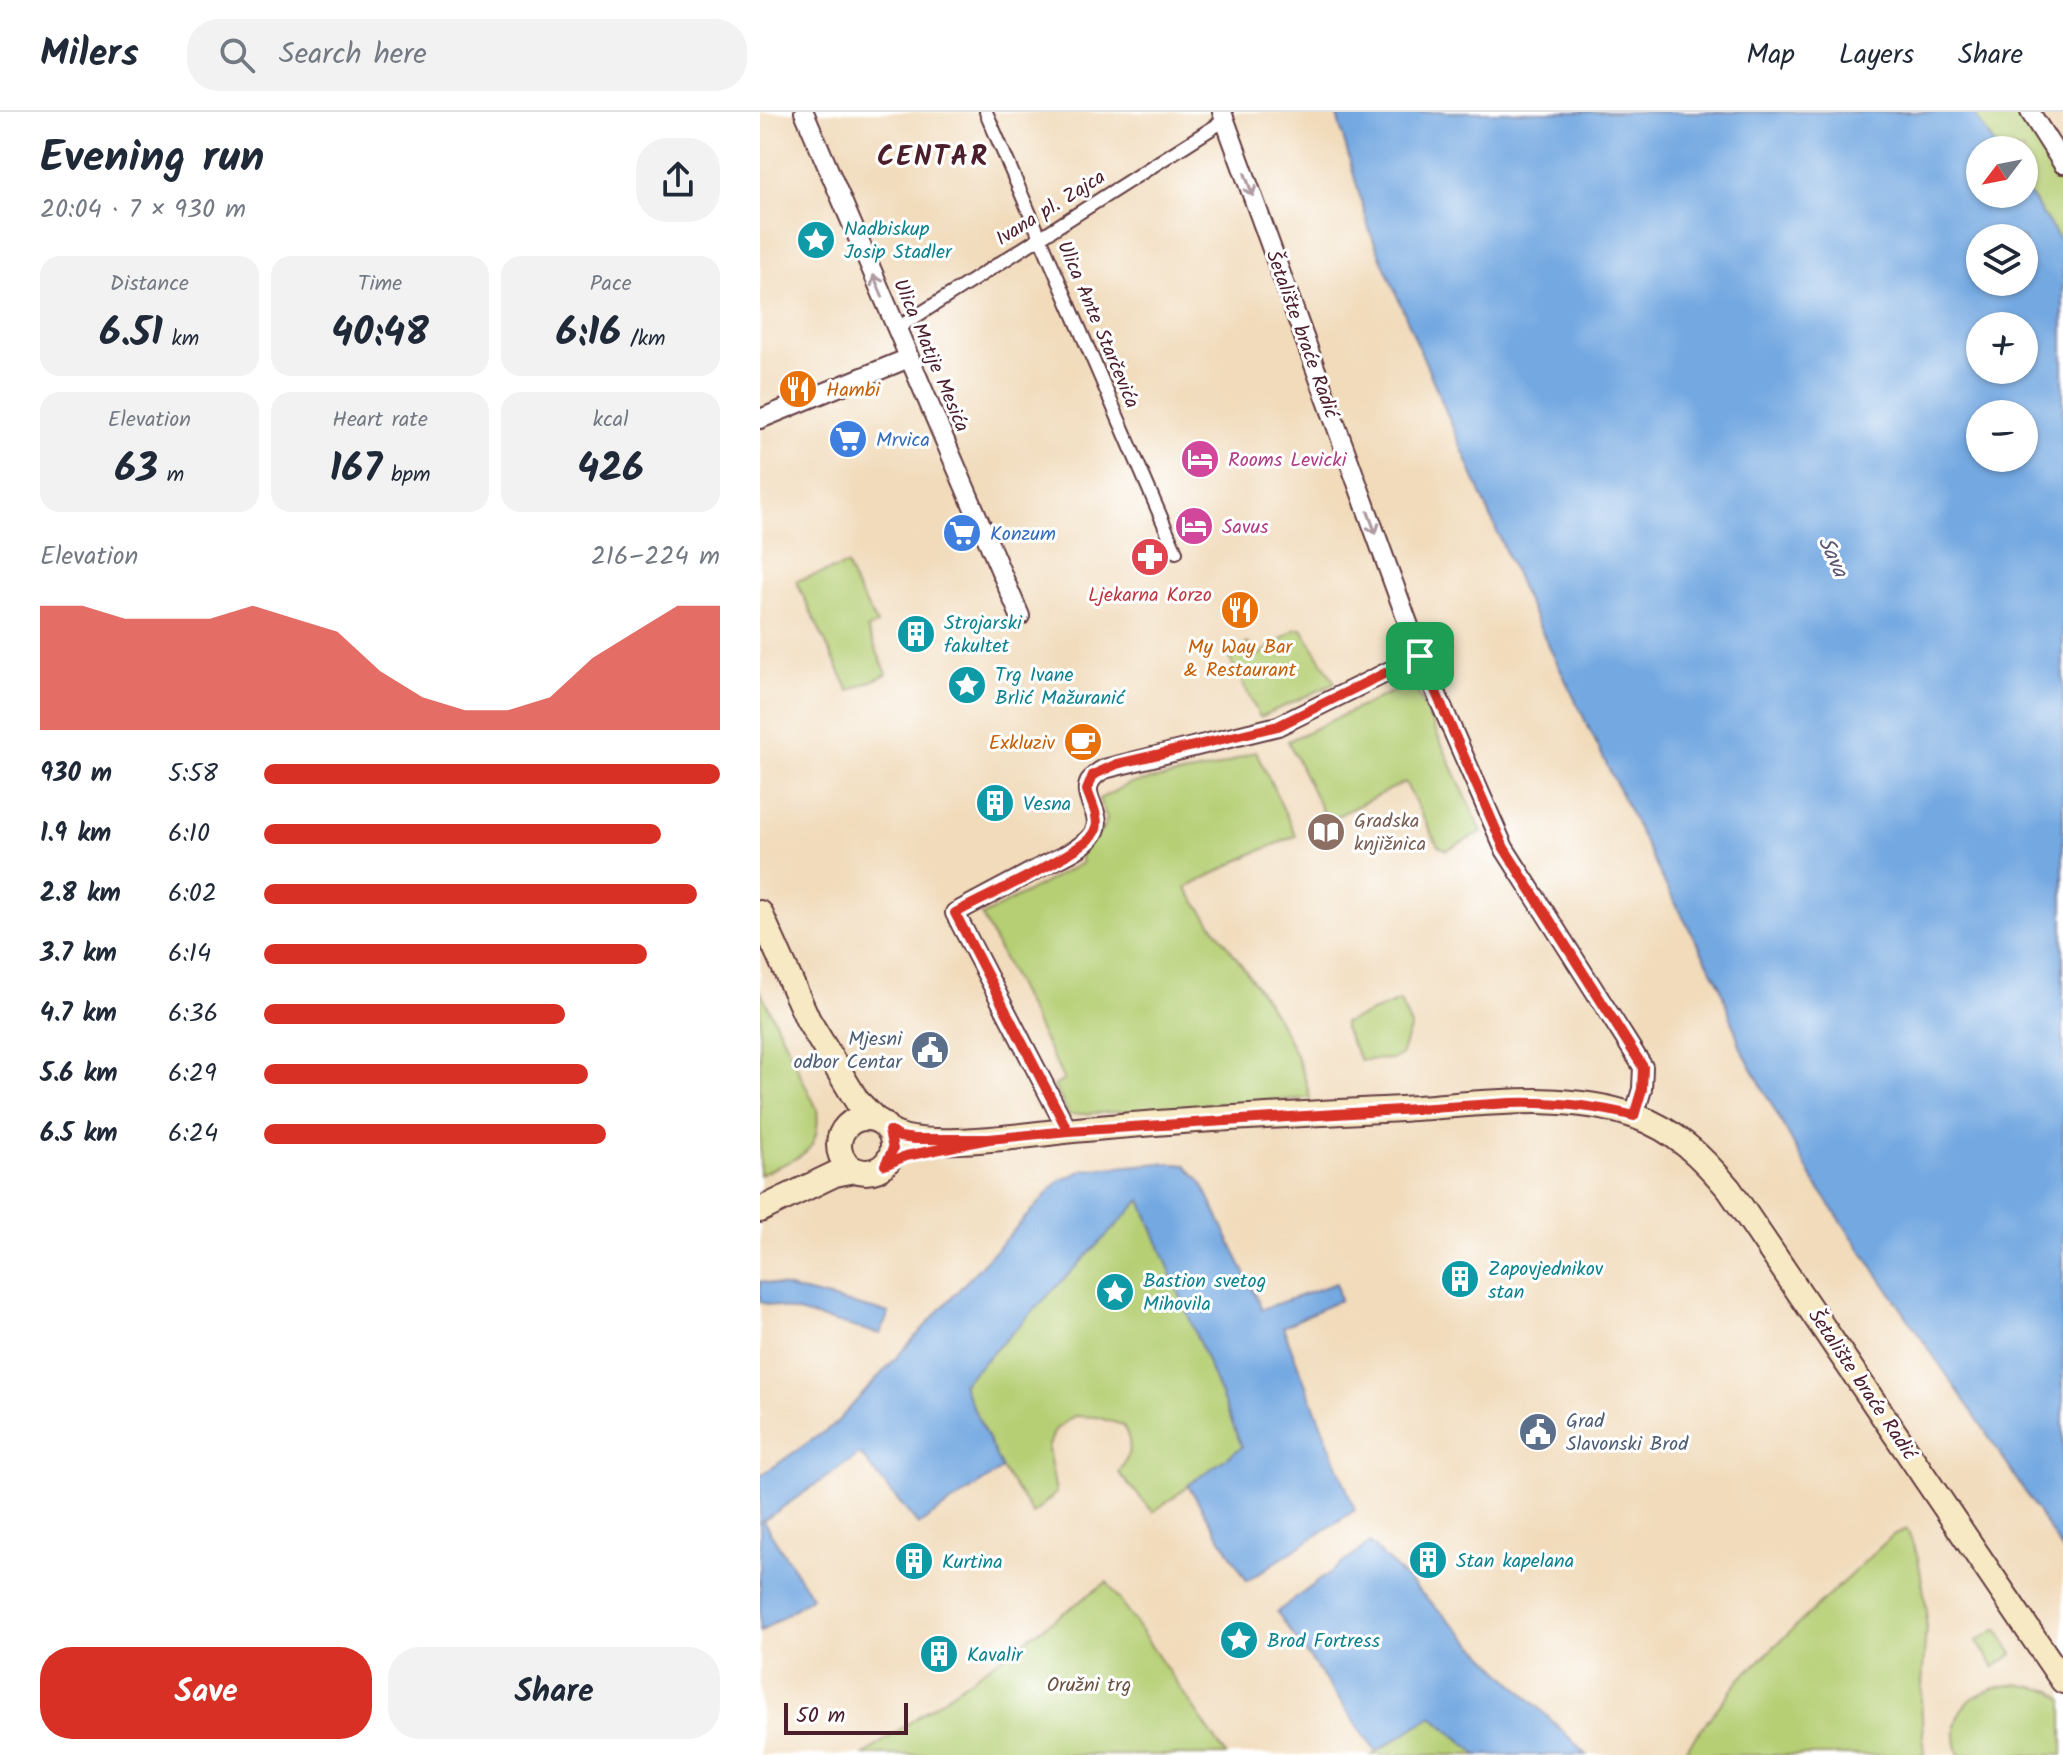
<!DOCTYPE html>
<html lang="en">
<head>
<meta charset="utf-8">
<style>
  body { margin:0; font-family:Kalam,sans-serif; background:#f2f2f3; color:#1f2937; height:100vh; display:flex; flex-direction:column; font-size:30px; white-space:nowrap }
  * { box-sizing:border-box; margin:0 }
  p { font-size:26px; color:#747a83 }
  .icon { flex:none; width:44px; height:44px; fill:none; stroke:currentColor; stroke-width:2; stroke-linecap:round; stroke-linejoin:round }
  .map { position:relative; flex:1; overflow:hidden }
  .side { display:flex; flex-direction:column; background:#fff; width:760px }
  .side>* { flex:none }
  .needle { width:52px; rotate:238deg }
  .buttons { position:absolute; left:1206px; top:24px; display:grid; gap:16px }
  .buttons a { display:grid; place-items:center; width:72px; height:72px; border-radius:50%; background:#fff; box-shadow:0 2px 6px #0004; font-size:40px }
  .scale { position:absolute; left:24px; bottom:20px; width:124px; box-sizing:border-box; padding-left:8px; border:4px solid #4a1f2b; border-top:0; font-size:22px; line-height:28px; white-space:nowrap; color:#4a1f2b; -webkit-text-stroke:6px #fff; paint-order:stroke }
  .pin { position:absolute; display:grid; place-items:center; width:68px; height:68px; color:#fff; margin:-34px; border-radius:16px; box-shadow:0 4px 12px #0006 }
  .round { display:grid; place-items:center; flex:none; width:84px; height:84px; border-radius:32px; background:#f2f2f3 }
  .overview { display:flex; align-items:center; justify-content:space-between; height:136px; padding:0 40px }
  h1 { font-size:44px; font-weight:800; line-height:60px }
  .figures { display:grid; grid-template-columns:repeat(3,1fr); gap:12px; height:136px; padding:8px 40px }
  .figures div { display:grid; align-content:center; border-radius:20px; background:#f2f2f3; text-align:center }
  .figures b { font-size:40px; font-weight:800 }
  .figures small { font-size:22px; font-weight:400 }
  .figures p { font-size:22px }
  .chart { height:224px; padding:16px 40px }
  .chart p { display:flex; justify-content:space-between }
  .chart svg { width:100%; height:144px; margin-top:8px; fill:#d93025; opacity:.7 }
  .primary-button { display:flex; gap:16px; margin-top:auto; padding:16px 40px }
  .primary-button a { flex:1; height:92px; border-radius:32px; background:#d93025; color:#fff; font-size:32px; font-weight:800; line-height:92px; text-align:center }
  .primary-button a+a { background:#f2f2f3; color:#1f2937 }
  ul { padding:0 40px; list-style:none; font-size:26px }
  li { display:grid; grid-template-columns:128px 96px 1fr; align-items:center; height:60px }
  li i { height:20px; border-radius:10px; background:#d93025 }
  header { display:flex; align-items:center; gap:48px; box-sizing:border-box; height:112px; padding:0 40px; background:#fff; border-bottom:2px solid #e0e1e3 }
  header strong { font-size:38px }
  nav { display:flex; gap:44px; margin-inline-start:auto; font-size:28px }
  .search { width:560px; height:72px; background:#f2f2f3; display:flex; align-items:center; gap:20px; box-sizing:border-box; padding:0 28px; border-radius:32px; color:#747a83; font-size:30px }
  main { display:flex; flex:1; min-height:0 }
  .map>svg:first-child { display:block }
  .green { fill:#b6cf74; stroke:#807750; stroke-width:2 }
  .water { fill:#73a8e1; stroke:#5e6486; stroke-width:2; fill-rule:evenodd }
  .lines { fill:none; stroke-linecap:round; stroke-linejoin:round }
  .pedestrian-casing { stroke:#633b41; stroke-width:16 }
  .minor-casing { stroke:#633b41; stroke-width:22 }
  .secondary-casing { stroke:#633b41; stroke-width:28 }
  .pedestrian { stroke:#fff; stroke-width:12 }
  .minor { stroke:#fff; stroke-width:18 }
  .secondary { stroke:#f7e9c3; stroke-width:24 }
  .oneway { stroke:#ae9aa0 }
  .route-casing { stroke:#fff; stroke-width:16 }
  .route { stroke:#d93025; stroke-width:10 }
  .labels { text-anchor:middle; stroke-width:6; stroke-linejoin:round; paint-order:stroke }
  .street-label { font-size:20px; fill:#4a1f2b; stroke:#fff }
  .culture-label { font-size:20px; fill:#0d838f; stroke:#fff; text-anchor:start }
  .food-label { font-size:20px; fill:#c56008; stroke:#fff; text-anchor:start }
  .shop-label { font-size:20px; fill:#366cbe; stroke:#fff; text-anchor:start }
  .hotel-label { font-size:20px; fill:#b23c85; stroke:#fff; text-anchor:start }
  .health-label { font-size:20px; fill:#be3a42; stroke:#fff }
  .education-label { font-size:20px; fill:#785e54; stroke:#fff; text-anchor:start }
  .service-label { font-size:20px; fill:#4e5e75; stroke:#fff; text-anchor:end }
  .park-label { font-size:20px; fill:#6a5441; stroke:#fff }
  .water-label { font-size:22px; font-style:italic; fill:#5a5674; stroke:#fff }
  .district-label { font-size:28px; font-weight:bold; letter-spacing:2px; fill:#4a1f2b; stroke:#fff }
</style>
</head>
<body>
<header>
<strong>Milers</strong>
<div class="search"><svg class="icon" aria-label="search" viewBox="0 0 24 24"><circle cx="10" cy="10" r="6"/><path d="M15 15l6 6"/></svg>Search here</div>
<nav><a>Map</a><a>Layers</a><a>Share</a></nav>
</header>
<main>
<section class="side">
<div class="overview"><div><h1>Evening run</h1><p>20:04 · 7 × 930 m</p></div><a class="round"><svg class="icon" aria-label="share" viewBox="0 0 24 24"><path d="M12 15V3M7 8l5-5 5 5M5 13v7h14v-7"/></svg></a></div>
<div class="figures">
<div><p>Distance</p><b>6.51<small> km</small></b></div>
<div><p>Time</p><b>40:48</b></div>
<div><p>Pace</p><b>6:16<small> /km</small></b></div>
</div>
<div class="figures">
<div><p>Elevation</p><b>63<small> m</small></b></div>
<div><p>Heart rate</p><b>167<small> bpm</small></b></div>
<div><p>kcal</p><b>426</b></div>
</div>
<div class="chart"><p><span>Elevation</span>216–224 m</p>
<svg viewBox="0 0 160 44" preserveAspectRatio="none"><path d="M0 44V6L10 6L20 10L30 10L40 10L50 6L60 10L70 14L80 26L90 34L100 38L110 38L120 34L130 22L140 14L150 6L160 6V44z"/></svg>
</div>
<ul>
<li><b>930 m</b>5:58<i style="width:100%"></i></li>
<li><b>1.9 km</b>6:10<i style="width:87%"></i></li>
<li><b>2.8 km</b>6:02<i style="width:95%"></i></li>
<li><b>3.7 km</b>6:14<i style="width:84%"></i></li>
<li><b>4.7 km</b>6:36<i style="width:66%"></i></li>
<li><b>5.6 km</b>6:29<i style="width:71%"></i></li>
<li><b>6.5 km</b>6:24<i style="width:75%"></i></li>
</ul>
<div class="primary-button"><a>Save</a><a>Share</a></div>
</section>
<div class="map">
<svg width="1303" height="1643" viewBox="0 0 1303 1643">
  <rect width="100%" height="100%" fill="#fff"/>
  <filter id="ink" filterUnits="userSpaceOnUse"><feTurbulence type="fractalNoise" baseFrequency=".0125" numOctaves="2"/><feDisplacementMap in="SourceGraphic" scale="16" xChannelSelector="R" yChannelSelector="G"/><feConvolveMatrix kernelMatrix="1 2 1 2 8 2 1 2 1" color-interpolation-filters="sRGB"/></filter>
  <filter id="wash" filterUnits="userSpaceOnUse"><feTurbulence type="fractalNoise" baseFrequency=".006" numOctaves="4" result="noise"/><feDisplacementMap in="SourceGraphic" scale="32" xChannelSelector="R" yChannelSelector="G"/><feGaussianBlur stdDeviation="1.8" result="paint"/><feColorMatrix in="noise" values="0 0 0 0 0 0 0 0 0 0 0 0 0 0 0 0 0 1.4 0 .05"/><feComposite in="paint" operator="in"/></filter>
  <g filter="url(#wash)">
    <rect width="100%" height="100%" fill="#f1dbbb"/>
    <path class="green" d="M 1213,0 L 1259,0 L 1303,68 L 1303,132 L 1264,75 L 1264,38 L 1238,38 Z
      M 87,453 L 95,473 L 117,512 L 107,517 L 127,562 L 89,579 L 36,469 Z
      M 536,517 L 542,517 L 575,571 L 500,605 L 468,544 L 488,531 L 497,544 Z
      M 653,570 L 722,720 L 687,738 L 678,734 L 645,670 L 567,709 L 528,629 Z
      M 496,639 L 536,724 L 492,742 L 426,776 C 469,839 534,911 550,986 L 309,1003 L 294,974 L 304,968 L 222,804 L 322,751 L 320,741 L 343,717 L 347,707 L 339,687 L 369,672 L 455,656 Z
      M 0,878 L 57,997 C 62,1045 37,1044 0,1063 Z
      M 640,889 L 651,914 L 641,943 L 634,947 L 600,948 L 584,916 L 584,911 Z
      M 381,1087 L 483,1335 L 393,1400 L 359,1361 C 370,1341 374,1334 363,1313 L 336,1305 L 314,1304 L 295,1318 L 288,1336 L 296,1381 L 273,1402 L 242,1357 L 202,1272 Z
      M 1147,1417 L 1158,1446 L 1167,1499 L 1161,1587 L 1164,1643 L 921,1643 L 980,1567 L 1133,1423 Z
      M 347,1470 L 466,1643 L 104,1643 Z
      M 1237,1517 L 1253,1542 L 1234,1555 L 1217,1529 Z
      M 1257,1572 L 1293,1579 L 1303,1588 L 1303,1643 L 1199,1643 C 1183,1596 1215,1577 1257,1572 Z
      M 672,1604 L 718,1643 L 612,1643 Z"/>
    <path class="water" d="M 576,0 L 1213,0 L 1238,38 L 1220,38 L 1220,82 L 1264,82 L 1264,75 L 1303,132 L 1303,1439 L 1222,1314 L 1053,1068 L 981,936 L 960,873 L 905,772 L 763,481 L 610,120 ZM 1220,126 L 1264,126 L 1264,170 L 1220,170 ZM 1264,214 L 1264,258 L 1220,258 L 1220,214 ZM 1264,302 L 1264,346 L 1220,346 L 1220,302 Z
      M 401,1051 L 426,1053 L 442,1071 L 502,1197 L 576,1171 L 580,1188 L 523,1215 L 595,1398 L 487,1469 L 428,1373 L 482,1335 L 381,1088 L 202,1272 L 242,1357 L 158,1413 L 100,1342 L 3,1409 L 52,1485 L 0,1520 L 0,1364 L 75,1312 L 299,1069 L 324,1058 Z
      M 0,1169 L 129,1201 L 120,1222 L 0,1190 Z
      M 610,1431 L 827,1643 L 718,1643 L 672,1604 L 616,1640 L 517,1500 Z"/>
  </g>
  <g filter="url(#ink)">
    <g class="lines">
      <defs>
        <path id="pedestrian" d="M 226,0 L 416,440
          M 136,217 L 465,8"/>
        <path id="minor" d="M 44,0 L 260,504
          M 462,0 L 660,544 L 744,736 L 883,955 L 882,977 L 874,1004
          M 1270,0 L 1303,52
          M 0,307 L 149,246
          M 308,1019 L 195,801 C 224,785 253,770 283,754 C 299,746 318,739 330,726 C 354,701 304,680 344,657 L 518,614 L 660,544"/>
        <path id="secondary" d="M 0,801 L 48,908 L 97,989 L 115,1007
          M79 1033a27 27 0 1 1 54 0a27 27 0 1 1-54 0Z
          M 129,1019 C 158,1039 259,1024 296,1020 C 410,1008 526,1003 641,997 C 716,993 802,978 875,1004 C 915,1018 942,1045 969,1077 L 1303,1569
          M 0,1098 L 75,1062 L 94,1058"/>
      </defs>
      <use href="#pedestrian" class="pedestrian-casing"/>
      <use href="#minor" class="minor-casing"/>
      <use href="#secondary" class="secondary-casing"/>
      <use href="#pedestrian" class="pedestrian"/>
      <use href="#minor" class="minor"/>
      <use href="#secondary" class="secondary"/>
    </g>
    <defs><path id="oneway-shaft" d="M-6 0H5M1.5-3L5.5 0L1.5 3" fill="none" stroke-width="1.6" stroke-linecap="round" stroke-linejoin="round" transform="scale(2)"/></defs>
    <g class="oneway">
      <use href="#oneway-shaft" transform="translate(489 73) rotate(70)"/>
      <use href="#oneway-shaft" transform="translate(118 174) rotate(-113)"/>
      <use href="#oneway-shaft" transform="translate(612 411) rotate(70)"/>
    </g>
  </g>
  <g class="lines" filter="url(#ink)">
    <defs>
      <path id="route" d="M 660,544 L 518,614 L 357,652 L 333,663 L 327,678 C 331,690 341,708 335,720 C 325,740 220,787 195,801 L 308,1019 L 229,1027 L 146,1044 L 125,1053 L 133,1037 L 129,1019 L 140,1025 L 155,1027 L 229,1027 L 308,1019 L 750,991 C 793,990 832,993 874,1004 L 882,977 L 883,955 L 744,736 L 660,544"/>
    </defs>
    <use href="#route" class="route-casing"/>
    <use href="#route" class="route"/>
  </g>
  <defs>
    <symbol id="sight-disc" viewBox="-11 -11 22 22"><circle r="9.5" fill="#0f9aa8" stroke="#fff"/><path d="M0-6L1.8-2.2L6-1.7L2.9 1.2L3.7 5.4L0 3.3L-3.7 5.4L-2.9 1.2L-6-1.7L-1.8-2.2Z" fill="#fff"/></symbol>
    <symbol id="restaurant-disc" viewBox="-11 -11 22 22"><circle r="9.5" fill="#e8710a" stroke="#fff"/><path d="M-5-6h1v4h1v-4h1v4h1v-4h1v5L-1.5 .5V6h-2V.5L-5-1ZM5-6V6H3V1.5H1.5Q1.5-4 5-6Z" fill="#fff"/></symbol>
    <symbol id="supermarket-disc" viewBox="-11 -11 22 22"><circle r="9.5" fill="#3f7fe0" stroke="#fff"/><path d="M-6-5.5h2.5l.6 2H6L4.5 2H-2.5L-4.4-4H-6ZM-1.5 3.2a1.3 1.3 0 1 0 .1 0ZM3 3.2a1.3 1.3 0 1 0 .1 0Z" fill="#fff"/></symbol>
    <symbol id="hotel-disc" viewBox="-11 -11 22 22"><circle r="9.5" fill="#d1479c" stroke="#fff"/><path d="M-6-4.5h1.5V1H6V5H4.5V3h-9V5H-6ZM-4 0a1.8 1.8 0 1 1 3.6 0ZM.5 0V-2.5h3Q6-2.5 6 0Z" fill="#fff"/></symbol>
    <symbol id="pharmacy-disc" viewBox="-11 -11 22 22"><circle r="9.5" fill="#e0444e" stroke="#fff"/><path d="M-2-6h4v4h4v4h-4v4h-4v-4h-4v-4h4Z" fill="#fff"/></symbol>
    <symbol id="building-disc" viewBox="-11 -11 22 22"><circle r="9.5" fill="#0f9aa8" stroke="#fff"/><path d="M-4-6H4V6H1V3H-1V6H-4ZM-2.5-4.3h1.7v1.8h-1.7ZM.8-4.3h1.7v1.8H.8ZM-2.5-1h1.7V.8h-1.7ZM.8-1h1.7V.8H.8Z" fill="#fff"/></symbol>
    <symbol id="cafe-disc" viewBox="-11 -11 22 22"><circle r="9.5" fill="#e8710a" stroke="#fff"/><path d="M-5.5-4.5H6V0H3Q3 3.5 0 3.5H-2.5Q-5.5 3.5-5.5 0ZM3-3.2v2h1.7v-2ZM-6 4.5H4V6H-6Z" fill="#fff"/></symbol>
    <symbol id="library-disc" viewBox="-11 -11 22 22"><circle r="9.5" fill="#8d6e63" stroke="#fff"/><path d="M-6-4Q-3-5.5-.7-3.5V5Q-3 3-6 4ZM6-4Q3-5.5 .7-3.5V5Q3 3 6 4Z" fill="#fff"/></symbol>
    <symbol id="civic-disc" viewBox="-11 -11 22 22"><circle r="9.5" fill="#5c6f8a" stroke="#fff"/><path d="M-.6-6.5H3V-4.5H.6V-3L4-1V1h2V6H-6V1h2V-1L-.6-3ZM-1.2 2.5V6h2.4V2.5Z" fill="#fff"/></symbol>
  </defs>
  <g fill-rule="evenodd">
    <use href="#sight-disc" x="34" y="106" width="44" height="44"/>
    <use href="#restaurant-disc" x="16" y="255" width="44" height="44"/>
    <use href="#supermarket-disc" x="66" y="305" width="44" height="44"/>
    <use href="#hotel-disc" x="418" y="325" width="44" height="44"/>
    <use href="#hotel-disc" x="412" y="392" width="44" height="44"/>
    <use href="#supermarket-disc" x="180" y="399" width="44" height="44"/>
    <use href="#pharmacy-disc" x="368" y="423" width="44" height="44"/>
    <use href="#restaurant-disc" x="458" y="476" width="44" height="44"/>
    <use href="#building-disc" x="134" y="500" width="44" height="44"/>
    <use href="#sight-disc" x="185" y="551" width="44" height="44"/>
    <use href="#cafe-disc" x="301" y="608" width="44" height="44"/>
    <use href="#building-disc" x="213" y="669" width="44" height="44"/>
    <use href="#library-disc" x="544" y="698" width="44" height="44"/>
    <use href="#civic-disc" x="148" y="916" width="44" height="44"/>
    <use href="#building-disc" x="678" y="1145" width="44" height="44"/>
    <use href="#sight-disc" x="333" y="1158" width="44" height="44"/>
    <use href="#civic-disc" x="756" y="1298" width="44" height="44"/>
    <use href="#building-disc" x="646" y="1426" width="44" height="44"/>
    <use href="#building-disc" x="132" y="1427" width="44" height="44"/>
    <use href="#sight-disc" x="457" y="1506" width="44" height="44"/>
    <use href="#building-disc" x="157" y="1520" width="44" height="44"/>
  </g>
  <g class="labels">
    <g class="street-label">
      <text transform="translate(290 95) rotate(-32)" y="7">Ivana pl. Zajca</text>
      <text transform="translate(339 212) rotate(67)" y="7">Ulica Ante Starčevića</text>
      <text transform="translate(543 222) rotate(70)" y="7">Šetalište braće Radić</text>
      <text transform="translate(172 243) rotate(67)" y="7">Ulica Matije Mesića</text>
      <text transform="translate(1103 1272) rotate(56)" y="7">Šetalište braće Radić</text>
    </g>
    <g class="culture-label">
      <text x="84" y="123">Nadbiskup<tspan x="84" dy="23">Josip Stadler</tspan></text>
      <text x="184" y="517">Strojarski<tspan x="184" dy="23">fakultet</tspan></text>
      <text x="235" y="569">Trg Ivane<tspan x="235" dy="23">Brlić Mažuranić</tspan></text>
      <text x="263" y="698">Vesna</text>
      <text x="728" y="1163">Zapovjednikov<tspan x="728" dy="23">stan</tspan></text>
      <text x="383" y="1175">Bastion svetog<tspan x="383" dy="23">Mihovila</tspan></text>
      <text x="696" y="1455">Stan kapelana</text>
      <text x="182" y="1456">Kurtina</text>
      <text x="507" y="1535">Brod Fortress</text>
      <text x="207" y="1549">Kavalir</text>
    </g>
    <g class="food-label">
      <text x="66" y="284">Hambi</text>
      <text x="480" y="541" text-anchor="middle">My Way Bar<tspan x="480" dy="23">&amp; Restaurant</tspan></text>
      <text x="295" y="637" text-anchor="end">Exkluziv</text>
    </g>
    <g class="shop-label">
      <text x="116" y="334">Mrvica</text>
      <text x="230" y="428">Konzum</text>
    </g>
    <g class="hotel-label">
      <text x="468" y="354">Rooms Levicki</text>
      <text x="462" y="421">Savus</text>
    </g>
    <g class="health-label">
      <text x="390" y="489">Ljekarna Korzo</text>
    </g>
    <g class="education-label">
      <text x="594" y="715">Gradska<tspan x="594" dy="23">knjižnica</tspan></text>
    </g>
    <g class="service-label">
      <text x="142" y="933">Mjesni<tspan x="142" dy="23">odbor Centar</tspan></text>
      <text x="806" y="1315" text-anchor="start">Grad<tspan x="806" dy="23">Slavonski Brod</tspan></text>
    </g>
    <g class="park-label">
      <text x="329" y="1579">Oružni trg</text>
    </g>
    <g class="water-label">
      <text transform="translate(1074 444) rotate(65)" y="8">Sava</text>
    </g>
    <g class="district-label">
      <text x="173" y="53">CENTAR</text>
    </g>
  </g>
</svg>
<div class="buttons">
<a><svg class="needle" viewBox="-14 -14 28 28"><path d="M0-13l5 13h-10z" fill="#e53935"/><path d="M0 13l5-13h-10z" fill="#747a83"/></svg></a>
<a><svg class="icon" aria-label="layers" viewBox="0 0 24 24"><path d="M12 4l9 5-9 5-9-5zM3 14l9 5 9-5"/></svg></a>
<a>+</a>
<a>−</a>
</div>
<div class="scale">50 m</div>
<div class="pin" style="left:660px;top:544px;background:#1e9e55"><svg class="icon" aria-label="arrive" viewBox="0 0 24 24"><path d="M6 21V4h12l-3 4 3 4H6"/></svg></div>
</div>
</main>
</body>
</html>
